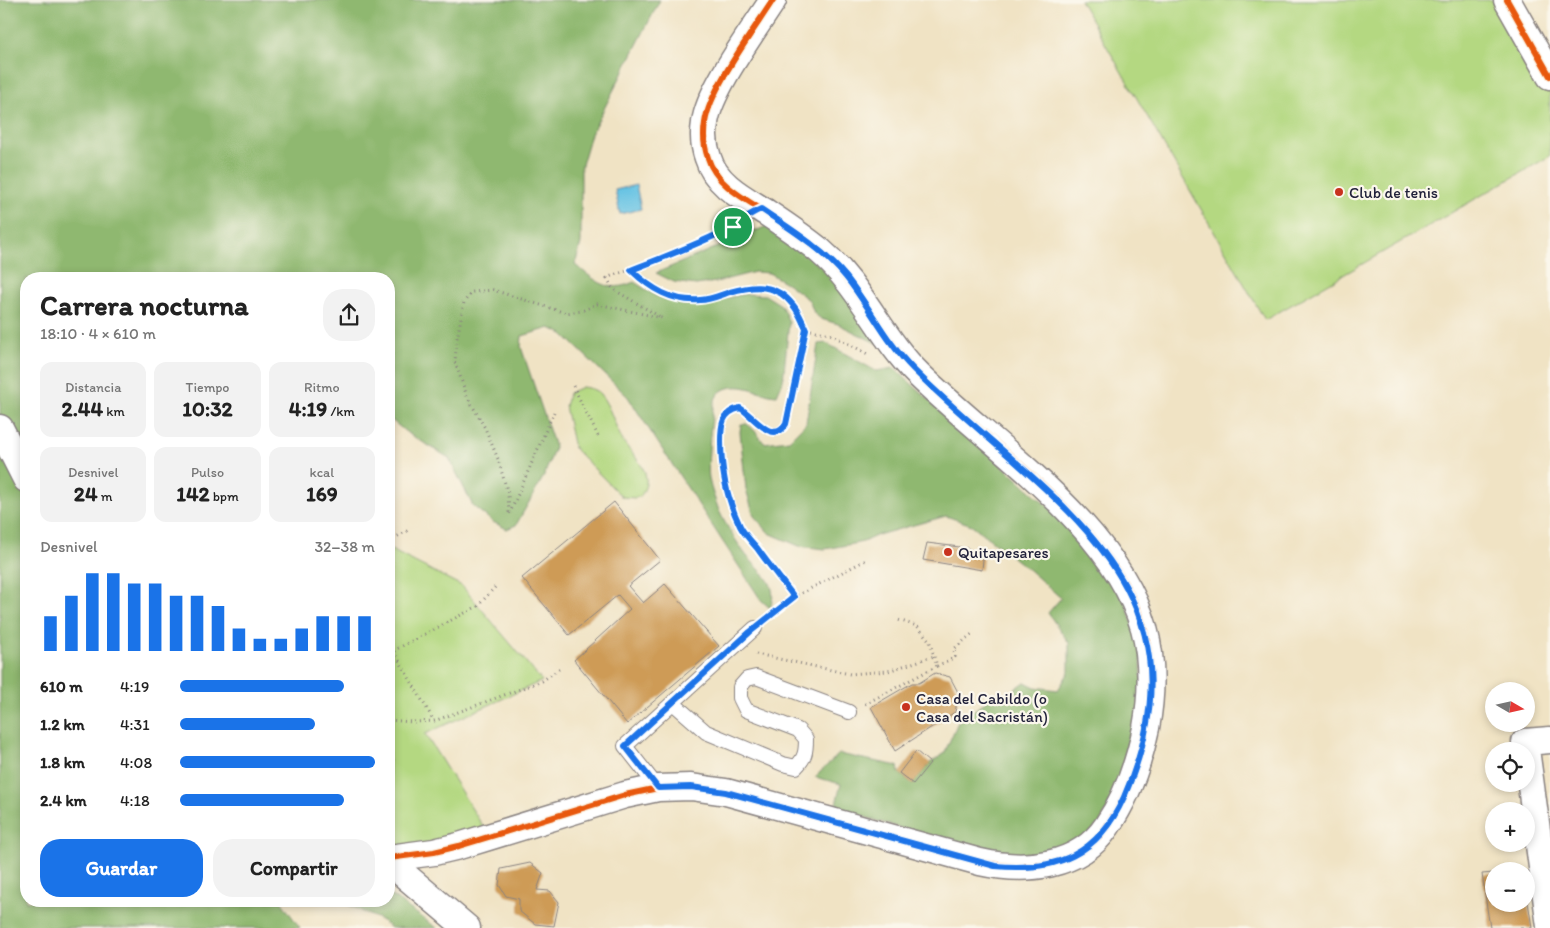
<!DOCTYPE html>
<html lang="es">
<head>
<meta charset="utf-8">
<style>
  body { margin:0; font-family:Itim,sans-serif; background:#f2f2f2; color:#222; height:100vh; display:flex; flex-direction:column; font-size:19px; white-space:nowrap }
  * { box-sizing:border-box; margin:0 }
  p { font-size:16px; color:#767676 }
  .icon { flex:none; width:28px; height:28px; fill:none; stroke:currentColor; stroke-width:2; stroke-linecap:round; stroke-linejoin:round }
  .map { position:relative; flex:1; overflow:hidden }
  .details { position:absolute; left:20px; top:272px; width:375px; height:635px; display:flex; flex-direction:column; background:#fff; border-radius:20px; box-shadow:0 2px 8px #0003 }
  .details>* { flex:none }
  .needle { width:32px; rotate:99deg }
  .buttons { position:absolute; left:1485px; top:682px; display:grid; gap:10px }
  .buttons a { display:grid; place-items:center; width:50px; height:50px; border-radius:50%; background:#fff; box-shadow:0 2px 8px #0003; font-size:25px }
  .pin { position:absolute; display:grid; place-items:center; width:42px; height:42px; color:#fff; margin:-21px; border:2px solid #fff; border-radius:50%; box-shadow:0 1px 5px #0007 }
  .round { display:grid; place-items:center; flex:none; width:52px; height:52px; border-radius:20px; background:#f2f2f2 }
  .head { display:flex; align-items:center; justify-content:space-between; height:85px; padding:0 20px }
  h1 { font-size:28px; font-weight:700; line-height:38px }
  .figures { display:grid; grid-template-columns:repeat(3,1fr); gap:8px; height:85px; padding:5px 20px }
  .figures div { display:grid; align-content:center; border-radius:12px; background:#f2f2f2; text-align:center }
  .figures b { font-size:21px; font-weight:700 }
  .figures small { font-size:14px; font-weight:400 }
  .figures p { font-size:14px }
  .chart { height:140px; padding:10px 20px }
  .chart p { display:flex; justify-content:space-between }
  .chart svg { width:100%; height:90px; margin-top:5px; stroke:#1a73e8; stroke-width:6 }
  .button { display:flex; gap:10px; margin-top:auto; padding:10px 20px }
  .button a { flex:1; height:58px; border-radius:20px; background:#1a73e8; color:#fff; font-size:20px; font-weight:700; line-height:58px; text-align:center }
  .button a+a { background:#f2f2f2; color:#222 }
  ul { padding:0 20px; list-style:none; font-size:16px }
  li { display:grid; grid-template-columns:80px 60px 1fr; align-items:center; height:38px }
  li i { height:12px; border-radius:6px; background:#1a73e8 }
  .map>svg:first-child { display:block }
  .green { fill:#b4d881; stroke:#6b7d5e }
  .forest { fill:#8fb86f; stroke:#586d55 }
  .water { fill:#65c2e3; stroke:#44728f }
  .building { fill:#ce9b56 }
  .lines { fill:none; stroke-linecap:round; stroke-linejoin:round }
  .service-casing { stroke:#898280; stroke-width:16 }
  .minor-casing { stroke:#898280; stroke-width:29 }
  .path { stroke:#898280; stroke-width:3; stroke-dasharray:1 4; stroke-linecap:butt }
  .service { stroke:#fff; stroke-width:14 }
  .minor { stroke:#fff; stroke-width:26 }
  .cycleway-casing { stroke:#fbf7ec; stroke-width:9 }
  .cycleway { stroke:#e8590c; stroke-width:6 }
  .route-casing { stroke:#fff; stroke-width:10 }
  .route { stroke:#1a73e8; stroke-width:6 }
  .poi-dot { fill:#c8321e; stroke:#fbf7ec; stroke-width:2 }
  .labels { text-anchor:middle; stroke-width:4.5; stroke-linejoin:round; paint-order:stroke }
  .poi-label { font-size:16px; fill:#22223b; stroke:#fbf7ec; text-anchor:start }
</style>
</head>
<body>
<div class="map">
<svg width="1550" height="928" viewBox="0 0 1550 928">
  <rect width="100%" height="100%" fill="#fbf7ec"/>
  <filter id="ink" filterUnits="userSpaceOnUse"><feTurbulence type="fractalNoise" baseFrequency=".02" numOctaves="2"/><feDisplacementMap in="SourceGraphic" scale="10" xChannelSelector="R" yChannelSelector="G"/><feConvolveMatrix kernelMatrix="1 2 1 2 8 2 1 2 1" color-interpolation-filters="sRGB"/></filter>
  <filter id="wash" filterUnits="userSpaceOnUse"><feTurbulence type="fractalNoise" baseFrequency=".0096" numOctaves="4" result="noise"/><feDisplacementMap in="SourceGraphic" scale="20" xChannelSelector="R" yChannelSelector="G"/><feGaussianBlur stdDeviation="1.12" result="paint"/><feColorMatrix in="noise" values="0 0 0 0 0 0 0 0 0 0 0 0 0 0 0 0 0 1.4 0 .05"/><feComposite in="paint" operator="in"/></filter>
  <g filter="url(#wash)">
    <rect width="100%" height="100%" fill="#f0e3c4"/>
    <path class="green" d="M 1080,0 L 1507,0 L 1550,76 L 1550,156 L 1265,320 Z
      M 582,387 C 589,388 595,389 600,394 C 611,407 614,425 622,439 C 628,451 645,464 646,478 C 647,485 644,490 641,496 L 635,498 L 622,497 L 574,448 L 565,406 L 569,393 Z
      M 389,549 L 462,586 L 542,681 L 425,734 L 489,836 L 389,858 Z"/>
    <path class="forest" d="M 0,0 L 660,0 L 591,134 L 581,168 L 581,243 L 575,265 C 597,281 607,294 634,282 L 656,296 L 683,305 L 710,302 L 745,294 L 765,295 L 781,305 L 789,322 L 783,381 L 777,395 C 759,394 743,382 725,389 C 713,394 713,408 712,418 C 710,432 707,466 709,479 C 711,489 715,499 718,508 C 723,521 735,539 743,551 C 756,570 781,581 770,608 L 761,600 L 628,397 L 563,334 L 550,328 L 522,336 L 521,347 L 555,447 L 544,476 L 516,525 L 507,529 L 493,522 L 473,506 L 449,458 L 406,432 L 389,418 L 389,279 L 26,279 L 26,901 L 281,901 L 300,928 L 0,928 Z
      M 767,226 L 824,264 L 878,344 L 838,324 L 821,319 L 814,313 L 809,300 L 788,284 L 769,273 L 755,272 L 716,282 L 696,285 L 674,282 L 656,273 Z
      M 826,343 L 876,371 L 894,368 L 1092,546 L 1126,603 L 1141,651 L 1142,706 L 1117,789 L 1100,823 L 1080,842 L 1046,855 L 993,856 L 835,808 L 841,784 L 815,777 L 839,754 L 898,766 L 899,773 L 913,784 L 930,763 L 944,754 L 958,722 L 1000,691 L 1005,696 L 1025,682 L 1035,687 L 1058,690 L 1069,672 L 1069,643 L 1048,613 L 1061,598 L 1029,570 L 972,525 L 946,516 L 878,535 L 863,542 L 825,549 L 799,546 L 769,533 L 754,516 L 746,489 L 740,432 L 741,424 L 747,424 L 755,431 L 764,443 L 789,440 L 806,423 L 818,344 Z
      M 389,894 L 437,928 L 391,928 L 381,920 L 340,901 L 389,901 Z"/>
    <path class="water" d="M 636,185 L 641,209 L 620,214 L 615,190 Z"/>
    <g id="blocks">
      <path class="building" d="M 614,502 L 660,560 L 628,586 L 643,603 L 665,584 L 719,646 L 627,724 L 574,660 L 630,609 L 618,595 L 569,635 L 522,578 Z
        M 927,543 L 968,548 L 983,559 L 982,570 L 923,560 Z
        M 935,673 L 950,677 L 959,694 L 955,712 L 895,751 L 871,707 L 912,683 L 919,683 Z
        M 916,751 L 930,763 L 913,784 L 899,773 Z
        M 530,863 L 543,873 L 537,890 L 550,891 L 559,902 L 554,926 L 535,924 L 519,911 L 519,899 L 506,896 L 499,885 L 501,869 Z
        M 1494,873 L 1494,904 L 1526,904 L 1527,895 L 1532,928 L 1490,928 L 1482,874 Z"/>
    </g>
  </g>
  <g filter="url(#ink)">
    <use href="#blocks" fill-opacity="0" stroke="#898280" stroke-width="1"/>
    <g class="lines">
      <defs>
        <path id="service" d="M 673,703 L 706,732 L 783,764 L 796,767 C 805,758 806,752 806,739 L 798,730 L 746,710 L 740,698 L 740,687 L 747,679 L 756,677 L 849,712
          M 658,788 L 625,746 L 755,628"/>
        <path id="minor" d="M 1507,0 L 1550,76
          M 0,428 L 26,479
          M 1550,740 L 1525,742 L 1550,926
          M 389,858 L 434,852 L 459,846 L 625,795 L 658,788 L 691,787 L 726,792 L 980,862 C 1025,872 1079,868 1107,826 C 1127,797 1139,762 1146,728 C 1152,695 1153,661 1144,628 C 1115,526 993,447 919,375 C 881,338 861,286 820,251 C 803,237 785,225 767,213 C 745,199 716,185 708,158 C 704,147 703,135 705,123 C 709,90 754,30 773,0
          M 389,862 L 467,928"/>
      </defs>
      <use href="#service" class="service-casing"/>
      <use href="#minor" class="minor-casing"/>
      <path class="path" d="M 737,223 L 702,242 L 631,270 C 651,289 672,302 700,300 C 705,300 710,298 715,296 C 739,289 763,280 785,297 C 795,305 800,318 806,329 L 787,423 C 773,446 753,416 740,408 C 722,412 721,425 721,441 C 721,471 727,499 740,526 C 744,534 751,541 757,548 C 769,565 782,581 794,597
        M 806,329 L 830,334 L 868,354
        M 573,386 L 598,436
        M 554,412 L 509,515 L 508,494 L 498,459 L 485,428 L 467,396 L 455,362 L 457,339 L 464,302 L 472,292 L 493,290 L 566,313 L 582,311 L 597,304 L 662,318 L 616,291 L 612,287 L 607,278 L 616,274 L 631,270
        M 389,541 L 409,530
        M 770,617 L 794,597 L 866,560
        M 389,643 L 434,721
        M 389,653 L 478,606 L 496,586
        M 756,654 L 850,674 L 888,671 L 934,656
        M 937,666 L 955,657 L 954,649 L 972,634
        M 865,704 L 937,666 L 929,640 L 917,626 L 898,620
        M 389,720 L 412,722 L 434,721 L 542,681 L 559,669"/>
      <use href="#service" class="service"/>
      <use href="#minor" class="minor"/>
      <defs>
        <path id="cycleway" d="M 1507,0 L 1550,76
          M 389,858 L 434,852 L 459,846 L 625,795 L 658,788 L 691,787 L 726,792 L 980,862 C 1025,872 1079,868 1107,826 C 1127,797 1139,762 1146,728 C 1152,695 1153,661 1144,628 C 1115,526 993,447 919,375 C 881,338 861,286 820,251 C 803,237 785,225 767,213 C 745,199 716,185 708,158 C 704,147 703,135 705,123 C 709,90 754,30 773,0"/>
      </defs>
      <use href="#cycleway" class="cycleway-casing"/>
      <use href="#cycleway" class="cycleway"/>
    </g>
  </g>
  <g class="lines" filter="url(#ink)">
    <defs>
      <path id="route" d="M 761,209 C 791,229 823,249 846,277 C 870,307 886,342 913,369 C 1043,499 1218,581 1124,797 C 1098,855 1057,872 995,866 L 726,792 L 691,787 L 658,788 L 625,746 L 750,632 L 794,597 C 782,581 769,565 757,548 C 751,541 744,534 740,526 C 727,499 721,471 721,441 C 721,425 722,412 740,408 C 754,416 773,446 786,424 L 806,329 C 802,321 799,312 793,305 C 776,283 754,285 730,292 C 721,295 710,300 700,300 C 672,302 651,289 631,270 C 662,258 694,246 724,231 C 737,224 747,215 761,209 Z"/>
    </defs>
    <use href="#route" class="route-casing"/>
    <use href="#route" class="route"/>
  </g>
  <g class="poi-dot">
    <circle cx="1339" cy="192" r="5"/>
    <circle cx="948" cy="552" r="5"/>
    <circle cx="906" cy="707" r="5"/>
  </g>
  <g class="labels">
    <g class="poi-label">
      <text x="1349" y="198">Club de tenis</text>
      <text x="958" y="558">Quitapesares</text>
      <text x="916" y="704">Casa del Cabildo (o<tspan x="916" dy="18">Casa del Sacristán)</tspan></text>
    </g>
  </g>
</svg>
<div class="buttons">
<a><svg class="needle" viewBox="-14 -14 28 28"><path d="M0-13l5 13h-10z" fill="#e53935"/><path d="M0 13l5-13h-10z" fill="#767676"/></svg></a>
<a><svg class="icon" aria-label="locate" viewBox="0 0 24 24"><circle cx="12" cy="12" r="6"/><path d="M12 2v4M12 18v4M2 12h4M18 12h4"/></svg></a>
<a>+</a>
<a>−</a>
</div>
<div class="pin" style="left:733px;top:227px;background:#1e9e55"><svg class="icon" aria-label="arrive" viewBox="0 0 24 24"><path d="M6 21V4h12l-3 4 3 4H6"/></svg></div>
<section class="details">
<div class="head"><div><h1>Carrera nocturna</h1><p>18:10 · 4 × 610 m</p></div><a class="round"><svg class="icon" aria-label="share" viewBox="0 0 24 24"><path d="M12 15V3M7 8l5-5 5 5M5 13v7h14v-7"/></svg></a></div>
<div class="figures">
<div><p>Distancia</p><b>2.44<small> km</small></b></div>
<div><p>Tiempo</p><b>10:32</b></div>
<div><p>Ritmo</p><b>4:19<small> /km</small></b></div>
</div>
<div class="figures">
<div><p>Desnivel</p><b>24<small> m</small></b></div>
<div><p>Pulso</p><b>142<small> bpm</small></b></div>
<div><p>kcal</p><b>169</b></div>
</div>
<div class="chart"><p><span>Desnivel</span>32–38 m</p>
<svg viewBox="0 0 160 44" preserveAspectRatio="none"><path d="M5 44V27M15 44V17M25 44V6M35 44V6M45 44V11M55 44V11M65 44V17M75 44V17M85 44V22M95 44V33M105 44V38M115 44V38M125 44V33M135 44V27M145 44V27M155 44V27"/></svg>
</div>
<ul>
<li><b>610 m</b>4:19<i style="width:84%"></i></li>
<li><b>1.2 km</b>4:31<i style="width:69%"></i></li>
<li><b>1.8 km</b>4:08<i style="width:100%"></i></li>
<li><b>2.4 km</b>4:18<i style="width:84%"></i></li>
</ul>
<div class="button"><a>Guardar</a><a>Compartir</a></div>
</section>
</div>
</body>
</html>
